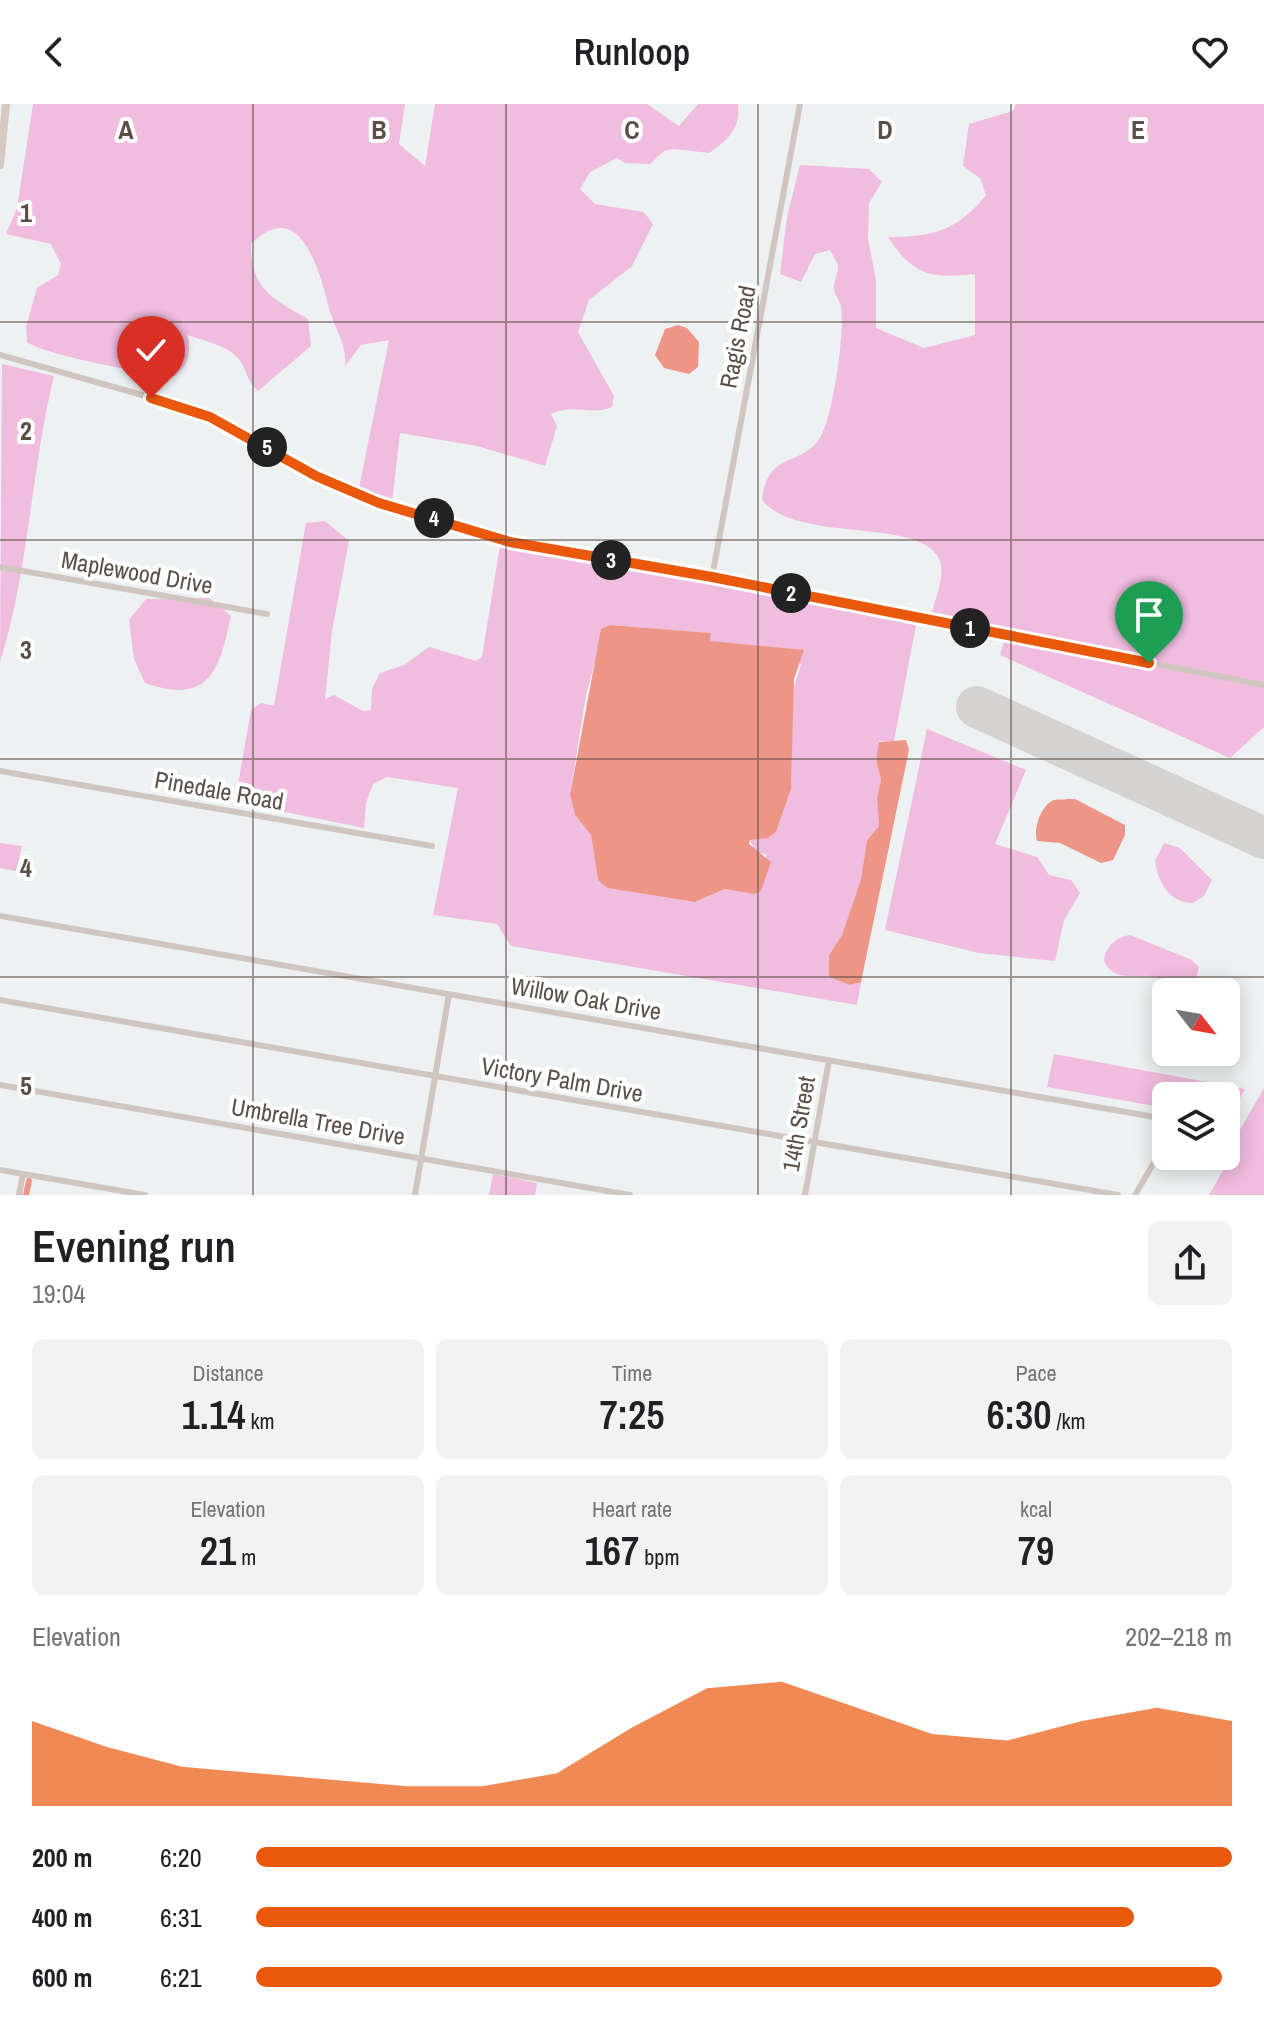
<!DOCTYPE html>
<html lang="en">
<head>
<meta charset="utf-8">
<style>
  body { margin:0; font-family:"Archivo Narrow",sans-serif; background:#f2f2f2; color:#202124; height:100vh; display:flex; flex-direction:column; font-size:30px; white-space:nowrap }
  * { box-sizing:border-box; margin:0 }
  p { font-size:26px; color:#757577 }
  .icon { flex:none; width:44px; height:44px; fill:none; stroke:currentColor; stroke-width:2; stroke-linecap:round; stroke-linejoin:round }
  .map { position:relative; height:1091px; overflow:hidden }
  .side { display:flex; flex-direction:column; background:#fff; flex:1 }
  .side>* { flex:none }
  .needle { width:52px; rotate:121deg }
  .tools { position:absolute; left:1152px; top:874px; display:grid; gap:16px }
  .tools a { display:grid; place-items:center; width:88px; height:88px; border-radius:12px; background:#fff; box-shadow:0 4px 20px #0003; font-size:40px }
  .pin { position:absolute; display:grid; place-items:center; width:68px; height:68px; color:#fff; margin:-82px -34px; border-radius:50% 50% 50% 0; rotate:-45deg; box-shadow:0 0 8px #0007 }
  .pin .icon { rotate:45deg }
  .km { position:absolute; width:40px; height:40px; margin:-20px; border-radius:50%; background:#222; color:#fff; font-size:22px; line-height:40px; text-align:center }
  .round { display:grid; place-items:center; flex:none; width:84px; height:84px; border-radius:12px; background:#f2f2f2 }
  .overview { display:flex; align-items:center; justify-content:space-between; height:136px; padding:0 32px }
  h1 { font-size:44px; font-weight:600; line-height:60px }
  .stats { display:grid; grid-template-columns:repeat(3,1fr); gap:12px; height:136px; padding:8px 32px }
  .stats div { display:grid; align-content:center; border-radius:12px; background:#f2f2f2; text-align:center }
  .stats b { font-size:40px; font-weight:600 }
  .stats small { font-size:22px; font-weight:400 }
  .stats p { font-size:22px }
  .chart { height:224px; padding:16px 32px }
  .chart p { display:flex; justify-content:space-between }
  .chart svg { width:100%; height:144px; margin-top:8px; fill:#ea580c; opacity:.7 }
  ul { padding:0 32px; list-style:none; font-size:26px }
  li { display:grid; grid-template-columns:128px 96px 1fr; align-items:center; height:60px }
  li i { height:20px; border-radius:10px; background:#ea580c }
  header { display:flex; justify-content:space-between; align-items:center; height:104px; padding:0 32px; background:#fff; font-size:36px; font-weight:600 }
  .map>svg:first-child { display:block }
  .green { fill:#f0bcdf; fill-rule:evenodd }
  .water { fill:#ed9688 }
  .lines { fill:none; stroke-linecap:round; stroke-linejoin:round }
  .canal { stroke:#ed9688; stroke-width:6 }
  .runway { stroke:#d4d3d1; stroke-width:42 }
  .street { stroke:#d1c6bf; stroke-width:6 }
  .secondary { stroke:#d6c9bf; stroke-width:8 }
  .route-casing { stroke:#fff; stroke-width:16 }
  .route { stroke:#ea580c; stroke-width:10 }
  .grid { fill:none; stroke:#5c4f46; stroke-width:2; stroke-opacity:0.55 }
  .labels { text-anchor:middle; stroke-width:8; stroke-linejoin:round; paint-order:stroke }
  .street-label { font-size:24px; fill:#5c4f46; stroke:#fff }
  .grid-label { font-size:26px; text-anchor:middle; font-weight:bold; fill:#5c4f46; stroke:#fff; stroke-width:8; stroke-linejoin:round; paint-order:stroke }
</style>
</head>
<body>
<header><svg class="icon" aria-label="back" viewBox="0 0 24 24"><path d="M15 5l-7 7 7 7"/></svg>Runloop<svg class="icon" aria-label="heart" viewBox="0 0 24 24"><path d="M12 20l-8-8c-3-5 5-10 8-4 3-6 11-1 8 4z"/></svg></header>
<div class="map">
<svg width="1264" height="1091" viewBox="0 0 1264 1091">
  <rect width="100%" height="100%" fill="#eef1f1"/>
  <path class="green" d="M 33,0 L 405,0 L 399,40 L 425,62 L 435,0 L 647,0 L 679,22 L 698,0 L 738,0 C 741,24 728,36 709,49 L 674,45 L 664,47 L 650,60 L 625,59 L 617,54 L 590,68 L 580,85 L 595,100 L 644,108 L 653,120 L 632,162 L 589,196 L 578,228 L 614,292 L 612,303 C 591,312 571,299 551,310 L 557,322 L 545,362 L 477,342 L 400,329 L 392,399 L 359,384 L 389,236 L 361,241 L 345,262 C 347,241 336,227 330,208 C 321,173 302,89 251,140 C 251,186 272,194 308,215 L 311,242 L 258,287 C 245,275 246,262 238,254 C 226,241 204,237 188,231 C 191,247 189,261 175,272 C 154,272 41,250 27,238 L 26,223 L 37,184 L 58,171 L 61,160 L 51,140 L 6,130 L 17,104 Z
    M 1016,0 L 1264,0 L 1264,623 L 1230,654 L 1000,551 L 1006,531 L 930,516 C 933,501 944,476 941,461 C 931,410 799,442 762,396 C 768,348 797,363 818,337 C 833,318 845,227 841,203 C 840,197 835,191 834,185 C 833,177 839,169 838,161 L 830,146 L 815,150 L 801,178 L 780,170 L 787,113 L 800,61 L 869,65 L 882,78 L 869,99 L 868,135 L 876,176 L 876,224 L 924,244 L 975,231 L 975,170 C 930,175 913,171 888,133 C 933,133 957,127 986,91 L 980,74 L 963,62 L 969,20 L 1013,7 Z
    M 2,260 L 54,272 C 31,366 29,466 0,558 Z
    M 325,417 L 349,437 L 332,527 L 325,595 L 334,591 L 363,607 L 371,606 L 372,585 L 380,569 L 404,561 L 429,543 L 476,557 L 482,553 L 501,435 L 916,521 L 894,637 L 879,637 L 876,656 L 881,676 L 877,693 L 879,722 L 867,736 L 861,775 L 842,831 L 829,851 L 829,873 L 850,881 L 861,878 L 857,901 L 511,842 L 497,820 L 433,811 L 458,684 L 387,673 L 373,680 L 366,699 L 364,724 L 235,698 L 251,606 L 261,599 L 274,602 L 306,419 ZM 610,521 L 710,529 L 709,537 L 801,560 L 793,587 L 791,685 L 776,728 L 768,734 L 750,736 L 755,747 L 767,751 L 754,790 L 725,785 L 695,798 L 607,784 L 598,776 L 591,731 L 575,711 L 570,691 L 586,591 L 599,542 Z
    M 209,494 L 231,512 C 219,568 209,601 145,579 L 134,555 L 129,516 L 146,495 Z
    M 927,625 L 1026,666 L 995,740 L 1037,753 L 1049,771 L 1071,776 L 1080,789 L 1064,816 L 1055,857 L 979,849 L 885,826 Z
    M 0,739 L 22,742 L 16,767 L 0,764 Z
    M 1164,739 L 1180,744 L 1212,776 L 1204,792 L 1193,799 C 1169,799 1158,778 1155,757 Z
    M 1130,831 L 1192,856 L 1199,863 L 1194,881 C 1178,887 1166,874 1150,872 C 1132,870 1114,878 1104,857 C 1105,843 1116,833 1130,831 Z
    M 1054,950 L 1245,985 L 1226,1018 L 1226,992 L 1166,992 L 1166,1004 L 1047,983 Z
    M 1264,984 L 1264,1091 L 1209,1091 L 1230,1054 L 1234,1036 Z
    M 493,1070 L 537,1079 L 535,1091 L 489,1091 Z"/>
  <path class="water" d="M 678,221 L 687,224 L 699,238 L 698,263 L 689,270 L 664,264 L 655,251 L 665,225 Z
    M 610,521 L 711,529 L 710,537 L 804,546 L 794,575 L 791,685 L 776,728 L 768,734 L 750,736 L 749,740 L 771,758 L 761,787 L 754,790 L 725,785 L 695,798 L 607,784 L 598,776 L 591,731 L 575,711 L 570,691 L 601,525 Z
    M 906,636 L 909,646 L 861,878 L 850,881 L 829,873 L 829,851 L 842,831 L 861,775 L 867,736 L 879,722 L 877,693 L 881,676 L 876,656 L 879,638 Z
    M 1067,695 L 1075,695 L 1125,721 L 1125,731 L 1113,756 L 1101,759 L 1060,739 L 1037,737 C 1033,725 1041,701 1054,696 C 1058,695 1063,696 1067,695 Z"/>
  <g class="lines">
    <path class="canal" d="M 26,1091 L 29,1077"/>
    <path class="runway" d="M 977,603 L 1264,734"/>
    <path class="street" d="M 0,251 L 188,304 L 316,372 L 379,399 L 510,438 L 712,473 L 1264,581
      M 0,463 L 267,510
      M 712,473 L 800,0
      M 0,667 L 432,742
      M 0,812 L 1166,1015
      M 0,896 L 1118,1091
      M 0,981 L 630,1091
      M 0,1066 L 145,1091
      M 19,1091 L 23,1070
      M 415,1091 L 449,890
      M 805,1091 L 829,956
      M 1135,1091 L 1166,1038"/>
    <path class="secondary" d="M 0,61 L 6,0"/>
  </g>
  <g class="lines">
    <defs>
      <path id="route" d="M 151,294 L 210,313 L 316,372 L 379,399 L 510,438 L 712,473 L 1149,559"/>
    </defs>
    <use href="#route" class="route-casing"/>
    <use href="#route" class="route"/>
  </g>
  <path class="grid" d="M 253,0 L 253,1091M 506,0 L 506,1091M 758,0 L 758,1091M 1011,0 L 1011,1091M 0,218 L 1264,218M 0,436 L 1264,436M 0,655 L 1264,655M 0,873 L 1264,873"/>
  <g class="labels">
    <g class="street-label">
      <text transform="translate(738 233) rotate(-79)" y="8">Ragis Road</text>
      <text transform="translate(137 469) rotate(10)" y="8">Maplewood Drive</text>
      <text transform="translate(219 687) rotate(10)" y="8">Pinedale Road</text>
      <text transform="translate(586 895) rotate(10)" y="8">Willow Oak Drive</text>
      <text transform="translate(562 976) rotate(10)" y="8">Victory Palm Drive</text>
      <text transform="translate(318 1018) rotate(10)" y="8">Umbrella Tree Drive</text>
      <text transform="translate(799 1020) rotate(-80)" y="8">14th Street</text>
    </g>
  </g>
  <g class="grid-label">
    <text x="126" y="35">A</text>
    <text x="379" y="35">B</text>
    <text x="632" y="35">C</text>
    <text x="885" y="35">D</text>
    <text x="1138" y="35">E</text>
    <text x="26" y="118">1</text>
    <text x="26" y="336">2</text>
    <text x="26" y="555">3</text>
    <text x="26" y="773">4</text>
    <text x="26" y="991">5</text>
  </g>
</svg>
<div class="tools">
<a><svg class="needle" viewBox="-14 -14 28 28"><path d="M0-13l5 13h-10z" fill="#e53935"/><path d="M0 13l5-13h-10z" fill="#757577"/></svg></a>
<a><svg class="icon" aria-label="layers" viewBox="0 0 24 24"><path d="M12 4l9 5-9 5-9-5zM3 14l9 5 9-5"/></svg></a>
</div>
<div class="pin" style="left:1149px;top:559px;background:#1e9e55"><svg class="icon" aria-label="arrive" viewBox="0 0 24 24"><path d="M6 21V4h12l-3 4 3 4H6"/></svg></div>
<div class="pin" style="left:151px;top:294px;background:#d93025"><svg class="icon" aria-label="check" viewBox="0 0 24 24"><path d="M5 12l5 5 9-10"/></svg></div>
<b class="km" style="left:970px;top:524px">1</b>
<b class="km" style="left:791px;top:489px">2</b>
<b class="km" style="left:611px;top:456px">3</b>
<b class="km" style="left:434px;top:414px">4</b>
<b class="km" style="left:267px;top:343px">5</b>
</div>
<section class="side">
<div class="overview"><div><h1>Evening run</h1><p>19:04</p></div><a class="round"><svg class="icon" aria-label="share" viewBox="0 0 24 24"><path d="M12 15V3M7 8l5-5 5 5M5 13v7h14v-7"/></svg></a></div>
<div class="stats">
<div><p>Distance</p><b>1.14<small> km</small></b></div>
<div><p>Time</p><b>7:25</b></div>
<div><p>Pace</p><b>6:30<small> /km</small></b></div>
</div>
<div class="stats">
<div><p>Elevation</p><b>21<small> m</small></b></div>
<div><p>Heart rate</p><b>167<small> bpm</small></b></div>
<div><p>kcal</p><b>79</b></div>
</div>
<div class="chart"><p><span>Elevation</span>202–218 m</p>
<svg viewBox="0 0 160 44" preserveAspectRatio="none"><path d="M0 44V18L10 26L20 32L30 34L40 36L50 38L60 38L70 34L80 20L90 8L100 6L110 14L120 22L130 24L140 18L150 14L160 18V44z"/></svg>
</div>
<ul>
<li><b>200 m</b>6:20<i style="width:100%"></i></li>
<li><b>400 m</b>6:31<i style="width:90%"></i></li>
<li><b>600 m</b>6:21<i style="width:99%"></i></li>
</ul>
</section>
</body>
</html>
